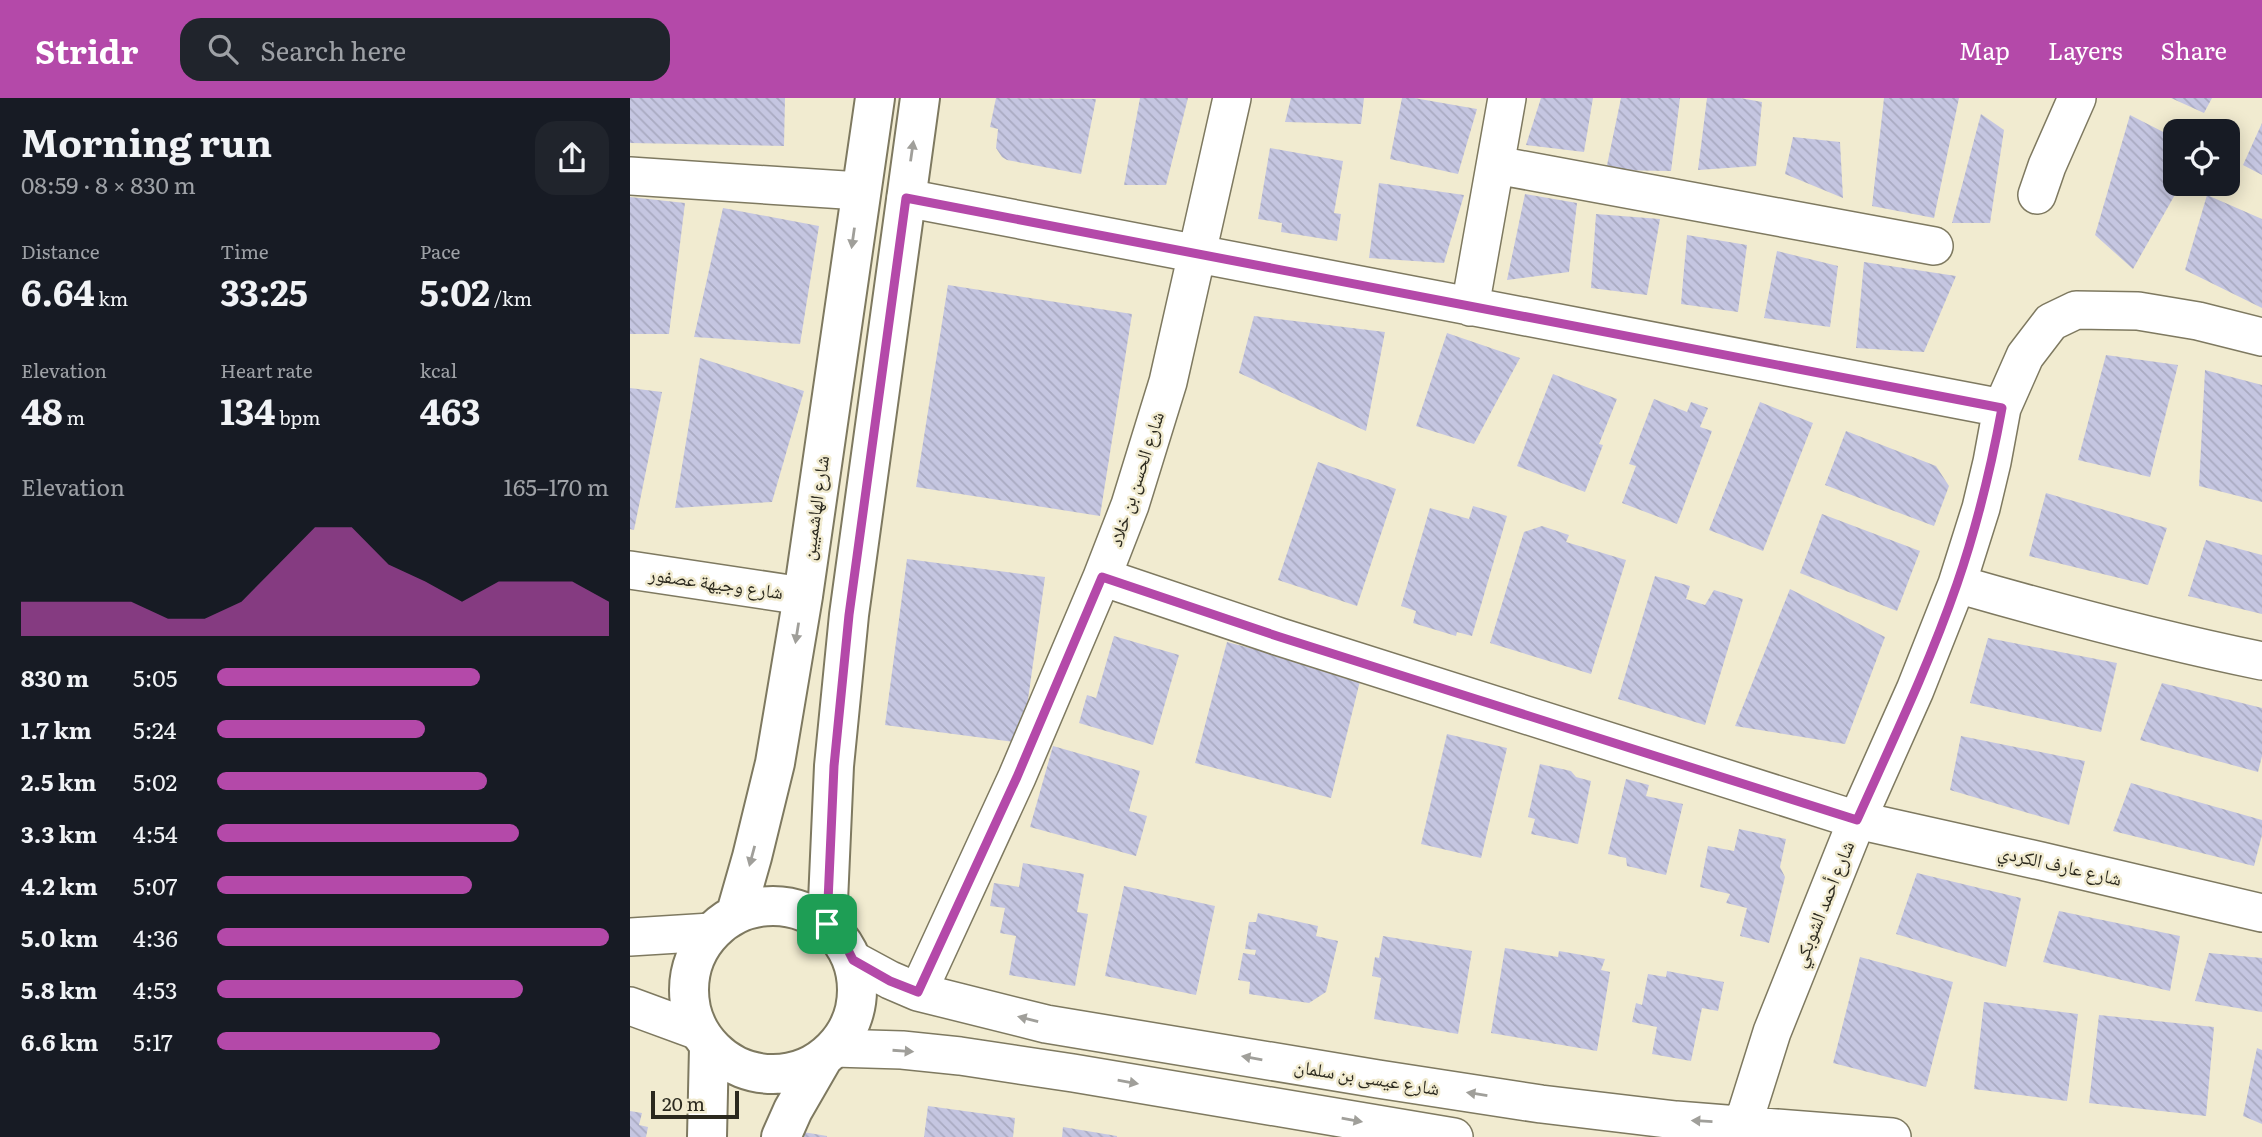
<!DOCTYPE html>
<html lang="en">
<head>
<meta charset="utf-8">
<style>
  body { margin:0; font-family:Literata,"Noto Naskh Arabic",serif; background:#20242c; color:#f1f3f6; height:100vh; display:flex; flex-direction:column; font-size:26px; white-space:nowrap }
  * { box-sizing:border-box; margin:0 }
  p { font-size:23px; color:#9ea1a6 }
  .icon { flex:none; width:38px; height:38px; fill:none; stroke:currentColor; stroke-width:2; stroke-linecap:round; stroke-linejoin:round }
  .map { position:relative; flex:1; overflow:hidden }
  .sheet { display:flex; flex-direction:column; background:#171b24; width:630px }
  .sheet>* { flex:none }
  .buttons { position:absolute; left:1533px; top:21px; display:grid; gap:14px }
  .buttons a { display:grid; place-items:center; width:77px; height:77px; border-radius:14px; background:#171b24; box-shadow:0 4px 18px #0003; font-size:35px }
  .scale { position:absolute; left:21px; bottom:18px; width:88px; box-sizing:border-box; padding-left:7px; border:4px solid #2b291e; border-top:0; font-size:19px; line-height:24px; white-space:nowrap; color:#2b291e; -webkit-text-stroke:5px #f1ebd0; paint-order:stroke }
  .pin { position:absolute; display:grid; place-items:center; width:60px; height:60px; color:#fff; margin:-30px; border-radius:14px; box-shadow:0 4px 10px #0006 }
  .round { display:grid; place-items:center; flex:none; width:74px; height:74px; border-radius:21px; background:#20242c }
  .head { display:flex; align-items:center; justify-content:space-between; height:119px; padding:0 21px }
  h1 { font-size:38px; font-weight:700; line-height:52px }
  .metrics { display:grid; grid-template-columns:repeat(3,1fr); gap:10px; height:119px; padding:7px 21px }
  .metrics div { display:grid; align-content:center }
  .metrics b { font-size:35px; font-weight:700 }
  .metrics small { font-size:19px; font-weight:400 }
  .metrics p { font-size:19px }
  .chart { height:196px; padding:14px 21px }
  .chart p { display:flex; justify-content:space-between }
  .chart svg { width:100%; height:126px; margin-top:7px; fill:#b449a9; opacity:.7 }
  ul { padding:0 21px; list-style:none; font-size:23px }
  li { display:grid; grid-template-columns:112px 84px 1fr; align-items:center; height:52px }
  li i { height:18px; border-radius:9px; background:#b449a9 }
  header { display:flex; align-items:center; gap:42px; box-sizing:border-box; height:98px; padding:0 35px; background:#b449a9; color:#fff }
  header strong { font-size:33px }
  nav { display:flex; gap:38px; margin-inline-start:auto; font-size:24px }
  .search { width:490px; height:63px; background:#20242c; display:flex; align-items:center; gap:18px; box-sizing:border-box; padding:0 24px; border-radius:21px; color:#9ea1a6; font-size:26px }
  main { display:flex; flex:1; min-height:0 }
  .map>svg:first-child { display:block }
  .building { fill:url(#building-back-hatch) }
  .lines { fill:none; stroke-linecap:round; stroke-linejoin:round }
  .minor-casing { stroke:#7e7960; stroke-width:40 }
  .major-casing { stroke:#7e7960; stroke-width:42 }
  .minor { stroke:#fff; stroke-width:37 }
  .major { stroke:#fff; stroke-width:38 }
  .oneway { fill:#a09f9a }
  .route-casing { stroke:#fff; stroke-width:14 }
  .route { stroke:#b449a9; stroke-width:9 }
  .labels { text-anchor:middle; stroke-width:5; stroke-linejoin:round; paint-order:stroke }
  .street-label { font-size:19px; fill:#2b291e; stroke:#f1ebd0 }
</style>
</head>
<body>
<header>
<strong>Stridr</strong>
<div class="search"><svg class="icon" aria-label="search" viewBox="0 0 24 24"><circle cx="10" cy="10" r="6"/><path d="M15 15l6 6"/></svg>Search here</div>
<nav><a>Map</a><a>Layers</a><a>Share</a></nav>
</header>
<main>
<section class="sheet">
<div class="head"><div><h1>Morning run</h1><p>08:59 · 8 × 830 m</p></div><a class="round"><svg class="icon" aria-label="share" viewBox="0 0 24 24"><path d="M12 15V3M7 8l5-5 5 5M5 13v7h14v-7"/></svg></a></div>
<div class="metrics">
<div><p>Distance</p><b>6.64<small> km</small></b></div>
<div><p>Time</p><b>33:25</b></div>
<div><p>Pace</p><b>5:02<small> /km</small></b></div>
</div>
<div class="metrics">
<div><p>Elevation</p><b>48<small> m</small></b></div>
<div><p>Heart rate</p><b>134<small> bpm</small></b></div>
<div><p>kcal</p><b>463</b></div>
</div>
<div class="chart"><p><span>Elevation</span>165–170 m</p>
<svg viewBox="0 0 160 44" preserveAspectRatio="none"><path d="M0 44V32L10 32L20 32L30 32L40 38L50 38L60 32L70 19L80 6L90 6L100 19L110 25L120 32L130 25L140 25L150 25L160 32V44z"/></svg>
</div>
<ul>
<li><b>830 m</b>5:05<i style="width:67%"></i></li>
<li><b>1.7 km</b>5:24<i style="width:53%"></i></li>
<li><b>2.5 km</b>5:02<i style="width:69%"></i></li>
<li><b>3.3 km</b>4:54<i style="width:77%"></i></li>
<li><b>4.2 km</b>5:07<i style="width:65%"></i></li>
<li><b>5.0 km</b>4:36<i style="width:100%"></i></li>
<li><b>5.8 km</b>4:53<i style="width:78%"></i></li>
<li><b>6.6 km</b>5:17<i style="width:57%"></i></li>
</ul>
</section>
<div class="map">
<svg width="1632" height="1039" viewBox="0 0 1632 1039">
  <defs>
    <pattern id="building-back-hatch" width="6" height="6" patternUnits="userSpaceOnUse" patternTransform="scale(1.75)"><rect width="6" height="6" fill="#c5c6e1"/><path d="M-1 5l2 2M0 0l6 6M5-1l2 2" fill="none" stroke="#a9aac1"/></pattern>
  </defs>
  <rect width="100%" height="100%" fill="#f1ebd0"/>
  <path class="building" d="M 0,0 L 155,0 L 154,48 L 0,45 Z
    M 366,0 L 466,1 L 451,76 L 377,62 L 372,59 L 366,50 L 368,31 L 360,29 Z
    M 510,0 L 558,0 L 536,87 L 494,87 Z
    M 661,0 L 734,0 L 731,26 L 655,24 Z
    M 772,0 L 784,0 L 847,11 L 828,76 L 760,61 Z
    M 911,0 L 963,0 L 954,54 L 896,47 Z
    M 991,0 L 1050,0 L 1041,73 L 976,72 Z
    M 1077,0 L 1110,0 L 1132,4 L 1126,68 L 1068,72 Z
    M 1254,0 L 1329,0 L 1304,120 L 1242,108 Z
    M 1541,0 L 1582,0 L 1574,15 Z
    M 1351,16 L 1374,32 L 1360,125 L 1322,125 Z
    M 1500,17 L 1545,40 L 1545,86 L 1551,86 L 1503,171 L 1465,137 Z
    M 1632,25 L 1632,77 L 1613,67 Z
    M 1163,39 L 1210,44 L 1213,100 L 1155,76 Z
    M 640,50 L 713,63 L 704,115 L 711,116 L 707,143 L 651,134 L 652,125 L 628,121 Z
    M 749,85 L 834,97 L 814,165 L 739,160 Z
    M 895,96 L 947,105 L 939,174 L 877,182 Z
    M 1577,97 L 1632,121 L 1632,210 L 1555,172 Z
    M 0,99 L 55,105 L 39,236 L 0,236 Z
    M 93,110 L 189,128 L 170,246 L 64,239 Z
    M 966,116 L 1030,121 L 1017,197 L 961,190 Z
    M 1057,137 L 1117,147 L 1108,214 L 1051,206 Z
    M 1147,153 L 1208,168 L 1200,229 L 1134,220 Z
    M 1234,164 L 1326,178 L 1294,254 L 1226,250 Z
    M 318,187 L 502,216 L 470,418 L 286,389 Z
    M 624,218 L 755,234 L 736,333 L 609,275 Z
    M 817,235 L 890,260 L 844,346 L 786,328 Z
    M 1476,257 L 1548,267 L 1520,379 L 1448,362 Z
    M 70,260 L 174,293 L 142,404 L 45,410 Z
    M 1575,272 L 1632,287 L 1632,404 L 1569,388 Z
    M 923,276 L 987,301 L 969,346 L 973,347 L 955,394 L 887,368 Z
    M 0,290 L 32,294 L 4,432 L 0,431 Z
    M 1024,301 L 1057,314 L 1061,304 L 1078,310 L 1070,329 L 1082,333 L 1047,426 L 992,405 L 1006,368 L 999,366 Z
    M 1130,304 L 1183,325 L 1133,453 L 1079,432 Z
    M 1216,333 L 1306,368 L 1319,388 L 1304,428 L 1195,387 Z
    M 688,364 L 766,391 L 727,508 L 648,482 Z
    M 1416,395 L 1537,430 L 1518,487 L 1399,458 Z
    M 843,408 L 877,418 L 842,538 L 827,534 L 826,538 L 783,525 L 786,513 L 771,508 L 800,410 L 839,421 Z
    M 1192,416 L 1290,453 L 1267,513 L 1170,475 Z
    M 912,428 L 939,437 L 936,444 L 996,462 L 961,576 L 860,545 L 894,434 Z
    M 1576,442 L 1632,457 L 1632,516 L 1558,498 Z
    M 277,461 L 415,479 L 392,645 L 255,627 Z
    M 1025,478 L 1060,488 L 1056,501 L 1075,507 L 1084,492 L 1113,501 L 1075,627 L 988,601 Z
    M 1160,491 L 1255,539 L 1215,646 L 1105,628 Z
    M 484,538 L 549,557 L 523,647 L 449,625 L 457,597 L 466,600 Z
    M 1358,540 L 1487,565 L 1471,634 L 1340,605 Z
    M 597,544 L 731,579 L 701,700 L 565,665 Z
    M 1532,585 L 1632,610 L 1632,658 L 1628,674 L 1510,642 Z
    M 817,636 L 877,650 L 851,760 L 791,746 Z
    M 1331,638 L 1455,663 L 1439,727 L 1320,692 Z
    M 423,648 L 510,673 L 499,713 L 517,718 L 506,758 L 400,729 Z
    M 910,666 L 941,673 L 946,679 L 961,683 L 948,746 L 901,736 L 905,721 L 898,719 Z
    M 996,681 L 1019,687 L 1016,698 L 1053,706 L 1036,777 L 997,768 L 996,760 L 978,756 Z
    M 1501,685 L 1632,722 L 1632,737 L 1624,768 L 1483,733 Z
    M 1109,731 L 1156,741 L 1150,769 L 1155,779 L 1139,845 L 1110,838 L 1117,810 L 1096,805 L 1100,796 L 1070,789 L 1078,748 L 1104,753 Z
    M 393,765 L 454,776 L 447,814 L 458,816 L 445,888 L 379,877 L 386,838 L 370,835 L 375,810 L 360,808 L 364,785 L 389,789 Z
    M 1287,775 L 1391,800 L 1376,869 L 1266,836 Z
    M 494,788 L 585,808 L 566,897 L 475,878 Z
    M 1429,813 L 1550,838 L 1540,893 L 1413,864 Z
    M 628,815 L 688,828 L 686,838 L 708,843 L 696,894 L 679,905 L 619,896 L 620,884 L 608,882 L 613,855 L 625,857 L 626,852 L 615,851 L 619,824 L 626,824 Z
    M 753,838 L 842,853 L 828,936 L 744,921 L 751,880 L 742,878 L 745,859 L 749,860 Z
    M 875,850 L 928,859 L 929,853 L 975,861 L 971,872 L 980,874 L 967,953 L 861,935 Z
    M 1579,855 L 1632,860 L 1632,914 L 1565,903 Z
    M 1230,859 L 1323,884 L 1296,989 L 1203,965 Z
    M 1037,873 L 1094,884 L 1088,913 L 1072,910 L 1061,963 L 1022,956 L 1027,929 L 1002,924 L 1006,905 L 1012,907 L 1018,876 L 1036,879 Z
    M 1354,904 L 1448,916 L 1437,1003 L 1344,991 Z
    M 1469,917 L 1584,929 L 1576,1018 L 1459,1005 Z
    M 1627,950 L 1632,952 L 1632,1026 L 1613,1018 Z
    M 298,1008 L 385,1020 L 383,1039 L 294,1039 Z
    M 0,1013 L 12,1015 L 9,1027 L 18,1029 L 16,1039 L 0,1039 Z
    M 433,1029 L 487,1038 L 487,1039 L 432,1039 Z
    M 167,1033 L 197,1038 L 197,1039 L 166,1039 Z"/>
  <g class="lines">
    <defs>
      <path id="minor" d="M 602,0 L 538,284 L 500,407 L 472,479 L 650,539 L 1227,722 L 1411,763 L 1632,815
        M 866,67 L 1304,148
        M 0,78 L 230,93
        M 1407,97 L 1417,68 L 1447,0
        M 276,100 L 1372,310
        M 840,209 L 877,0
        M 0,472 L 173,498
        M 1327,486 C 1428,515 1529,542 1632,563
        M 0,839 L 81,834
        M 223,862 L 260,882 L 288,894 L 416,926 L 748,981 L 911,1006 L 1046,1022 L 1262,1039
        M 288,894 L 387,679 L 472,479
        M 0,908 L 68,933
        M 204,950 L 272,952 L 330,958 L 443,975 L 824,1039
        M 1113,1026 L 1142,934 L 1227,722 L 1285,592 L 1327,486 L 1351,410 L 1362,364 L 1372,310 L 1395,258 L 1421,224 L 1446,212 L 1508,213 L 1568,223 L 1632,239"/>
      <path id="major" d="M59 892a84 84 0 1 1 168 0a84 84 0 1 1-168 0Z
        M 106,815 L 122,759 L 145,665 L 173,498 L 245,0
        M 197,826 L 204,668 L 219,517 L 290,0
        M 77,1039 L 79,949
        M 151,1039 L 163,1012 L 193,960"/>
    </defs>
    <use href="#minor" class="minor-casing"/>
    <use href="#major" class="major-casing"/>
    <use href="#minor" class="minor"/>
    <use href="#major" class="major"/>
  </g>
  <defs><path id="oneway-solid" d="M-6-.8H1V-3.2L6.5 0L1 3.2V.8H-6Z" transform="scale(1.75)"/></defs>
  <g class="oneway">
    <use href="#oneway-solid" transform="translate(282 53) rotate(-82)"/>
    <use href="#oneway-solid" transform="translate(223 140) rotate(98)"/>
    <use href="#oneway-solid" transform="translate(167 535) rotate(99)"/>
    <use href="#oneway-solid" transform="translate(122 758) rotate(105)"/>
    <use href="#oneway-solid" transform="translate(398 921) rotate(-166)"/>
    <use href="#oneway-solid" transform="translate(273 953) rotate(4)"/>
    <use href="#oneway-solid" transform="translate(622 960) rotate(-170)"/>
    <use href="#oneway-solid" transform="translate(498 984) rotate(10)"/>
    <use href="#oneway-solid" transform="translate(847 996) rotate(-171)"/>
    <use href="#oneway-solid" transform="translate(722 1022) rotate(10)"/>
    <use href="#oneway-solid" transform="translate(1072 1023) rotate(-177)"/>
  </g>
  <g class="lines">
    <defs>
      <path id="route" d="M 276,100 L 1372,310 C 1361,370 1347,428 1327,486 C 1299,567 1262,644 1227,722 L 650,539 L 472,479 L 387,679 L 288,894 L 260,883 L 223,862 L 217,850 L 197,826 L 204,668 L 219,517 Z"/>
    </defs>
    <use href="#route" class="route-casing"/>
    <use href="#route" class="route"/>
  </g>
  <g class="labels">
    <g class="street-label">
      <text transform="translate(506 381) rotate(-72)" y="7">شارع الحسن بن خلاد</text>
      <text transform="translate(185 410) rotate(-82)" y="7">شارع الهاشميين</text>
      <text transform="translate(86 485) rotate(8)" y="7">شارع وجيهة عصفور</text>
      <text transform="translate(1430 767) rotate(13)" y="7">شارع عارف الكردي</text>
      <text transform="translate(1193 806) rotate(-68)" y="7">شارع أحمد الشوبكي</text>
      <text transform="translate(737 979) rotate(9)" y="7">شارع عيسى بن سلمان</text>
    </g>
  </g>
</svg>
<div class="buttons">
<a><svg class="icon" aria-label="locate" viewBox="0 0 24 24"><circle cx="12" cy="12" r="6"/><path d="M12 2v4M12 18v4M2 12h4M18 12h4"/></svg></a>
</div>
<div class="scale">20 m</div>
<div class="pin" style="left:197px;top:826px;background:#1e9e55"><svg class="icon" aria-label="arrive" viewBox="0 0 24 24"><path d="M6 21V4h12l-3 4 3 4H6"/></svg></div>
</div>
</main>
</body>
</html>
